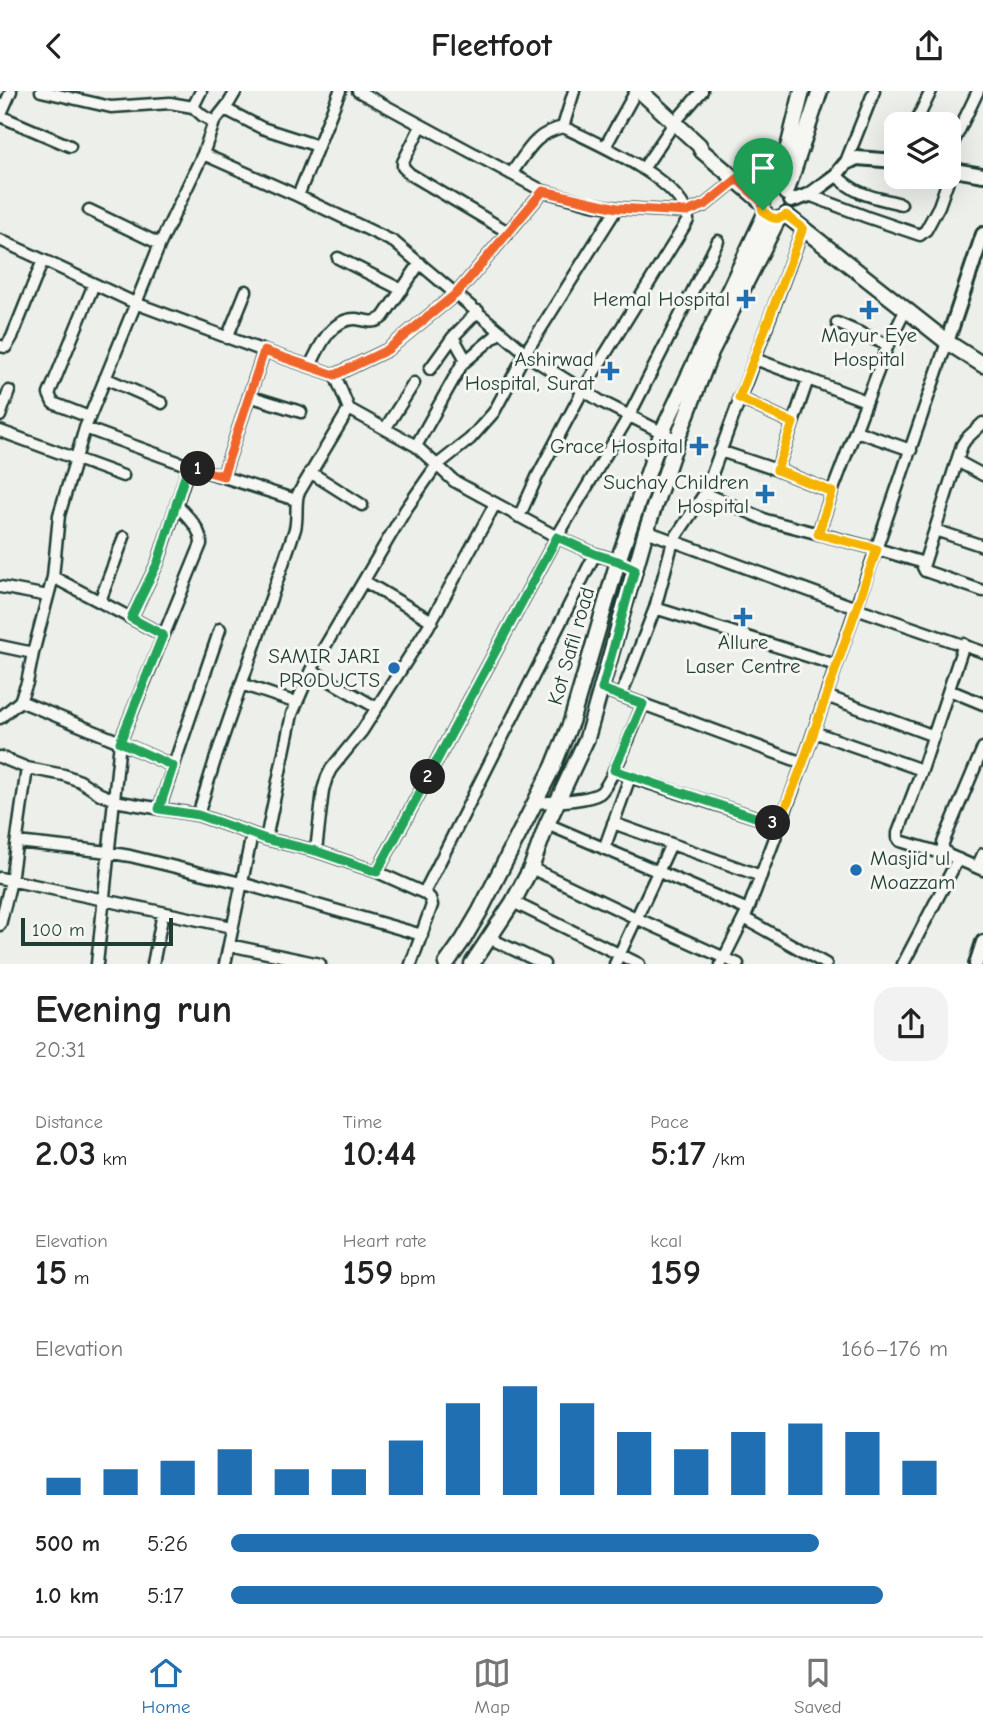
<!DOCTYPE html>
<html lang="en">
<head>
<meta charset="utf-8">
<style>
  body { margin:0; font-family:"Comic Neue",sans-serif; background:#f2f2f2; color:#222; height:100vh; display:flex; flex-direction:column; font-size:26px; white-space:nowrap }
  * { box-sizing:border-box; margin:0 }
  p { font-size:23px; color:#767676 }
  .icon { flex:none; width:38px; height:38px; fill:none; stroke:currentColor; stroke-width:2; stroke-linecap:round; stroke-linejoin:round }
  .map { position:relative; height:873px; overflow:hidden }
  .details { display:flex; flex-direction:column; background:#fff; flex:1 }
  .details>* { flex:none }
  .controls { position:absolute; left:884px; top:21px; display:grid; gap:14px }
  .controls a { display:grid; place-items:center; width:77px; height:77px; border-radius:14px; background:#fff; box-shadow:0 7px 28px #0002; font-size:35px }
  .scale { position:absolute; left:21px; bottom:18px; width:152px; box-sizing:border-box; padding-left:7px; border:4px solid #1f3d34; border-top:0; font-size:19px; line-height:24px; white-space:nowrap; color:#1f3d34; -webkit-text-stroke:5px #f6f6f2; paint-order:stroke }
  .pin { position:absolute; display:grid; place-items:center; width:60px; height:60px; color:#fff; margin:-72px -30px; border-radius:50% 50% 50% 0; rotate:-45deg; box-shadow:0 0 7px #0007 }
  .pin .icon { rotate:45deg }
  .km { position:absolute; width:35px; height:35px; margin:-18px; border-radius:50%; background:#222; color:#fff; font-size:19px; line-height:35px; text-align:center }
  .round { display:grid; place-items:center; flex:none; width:74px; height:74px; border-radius:21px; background:#f2f2f2 }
  .head { display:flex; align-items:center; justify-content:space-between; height:119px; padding:0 35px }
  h1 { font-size:38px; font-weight:800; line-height:52px }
  .stats { display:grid; grid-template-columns:repeat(3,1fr); gap:10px; height:119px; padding:7px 35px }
  .stats div { display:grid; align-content:center }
  .stats b { font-size:35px; font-weight:800 }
  .stats small { font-size:19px; font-weight:400 }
  .stats p { font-size:19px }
  .chart { height:196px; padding:14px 35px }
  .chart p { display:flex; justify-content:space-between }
  .chart svg { width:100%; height:126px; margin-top:7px; stroke:#1f6fb2; stroke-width:6 }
  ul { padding:0 35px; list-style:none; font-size:23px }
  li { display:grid; grid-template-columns:112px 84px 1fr; align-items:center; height:52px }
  li i { height:18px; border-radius:9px; background:#1f6fb2 }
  header { display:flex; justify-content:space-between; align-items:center; height:91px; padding:0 35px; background:#fff; font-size:32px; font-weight:800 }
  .tabs { display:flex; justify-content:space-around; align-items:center; height:98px; border-top:2px solid #e0e0e0; background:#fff; font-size:19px; color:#767676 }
  .tabs a { display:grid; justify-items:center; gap:4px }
  .tabs .active { color:#1f6fb2 }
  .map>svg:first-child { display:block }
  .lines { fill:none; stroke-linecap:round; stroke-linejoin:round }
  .minor-casing { stroke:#1f3d34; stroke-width:15 }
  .tertiary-casing { stroke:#1f3d34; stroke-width:18 }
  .secondary-casing { stroke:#1f3d34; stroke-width:19 }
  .minor { stroke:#f6f6f2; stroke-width:10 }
  .tertiary { stroke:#f6f6f2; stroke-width:12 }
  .secondary { stroke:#f6f6f2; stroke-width:14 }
  .split-1-casing { stroke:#fff; stroke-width:14 }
  .split-2-casing { stroke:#fff; stroke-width:14 }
  .split-3-casing { stroke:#fff; stroke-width:14 }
  .split-4-casing { stroke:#fff; stroke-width:14 }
  .split-1 { stroke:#f0652b; stroke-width:9 }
  .split-2 { stroke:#22a559; stroke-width:9 }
  .split-3 { stroke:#22a559; stroke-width:9 }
  .split-4 { stroke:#f5b400; stroke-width:9 }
  .poi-dot { fill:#1f6fb2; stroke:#f6f6f2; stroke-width:2.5 }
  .labels { text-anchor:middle; stroke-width:6; stroke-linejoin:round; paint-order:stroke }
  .poi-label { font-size:21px; fill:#1f3d34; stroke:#f6f6f2; text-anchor:end }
  .street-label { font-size:21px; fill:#1f3d34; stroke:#f6f6f2 }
</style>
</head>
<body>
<header><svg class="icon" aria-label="back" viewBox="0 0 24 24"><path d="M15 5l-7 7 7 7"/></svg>Fleetfoot<svg class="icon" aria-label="share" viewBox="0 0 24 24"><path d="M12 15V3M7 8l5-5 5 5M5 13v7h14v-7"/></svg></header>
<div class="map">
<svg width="983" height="873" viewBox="0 0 983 873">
  <rect width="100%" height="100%" fill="#edefea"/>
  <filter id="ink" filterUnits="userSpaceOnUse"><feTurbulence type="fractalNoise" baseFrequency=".0143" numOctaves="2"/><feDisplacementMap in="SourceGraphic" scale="14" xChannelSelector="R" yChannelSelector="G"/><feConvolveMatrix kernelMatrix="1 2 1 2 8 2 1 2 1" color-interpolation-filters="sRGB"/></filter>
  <g filter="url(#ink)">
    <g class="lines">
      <defs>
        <path id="minor" d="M 41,0 L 111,16 L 170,12 L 193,16 L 203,25 L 214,31
          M 358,0 L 543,100
          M 193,16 L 201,0
          M 225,18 L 262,37 L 318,55
          M 0,25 L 70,55
          M 0,25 L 11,0
          M 915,33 L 931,0
          M 421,35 L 403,71 L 403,76 L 410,83 L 508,141
          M 563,36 L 574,0
          M 605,56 L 636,0
          M 203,63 L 298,105 L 394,151 L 533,268 L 602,311 L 677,349
          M 845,73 L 874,0
          M 643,78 L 675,31 L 702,0
          M 511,83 C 527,61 535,42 563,36 C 595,51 686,91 688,129 L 583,299 L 537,386 L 519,426
          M 836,84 C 856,105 875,106 901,113
          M 809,104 L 867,126 L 920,144 L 926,139 L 939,115 L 952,78 L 953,52 L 978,0
          M 298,105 L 340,0
          M 89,119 L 160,153
          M 0,149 L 135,212 L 264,260 L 335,284 L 387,259 L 457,202 L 543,100 L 592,113 L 617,117 L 687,121 L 705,114 L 737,88
          M 338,167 L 402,199
          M 837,232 L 888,254
          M 453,246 L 466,269
          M 227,247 L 246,200
          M 0,255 L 6,256 L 12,246 L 43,169
          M 755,268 L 866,310
          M 310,275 C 319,257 331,227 356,228 C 367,229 373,234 383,226 L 420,172
          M 430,278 L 453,246 L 478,220
          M 335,284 L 349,318 L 416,355 L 454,390 L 557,446 L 595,463 L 618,470 L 635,478
          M 105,287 L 162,312
          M 249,305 L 301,321
          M 739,307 L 793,332
          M 0,325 L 9,300
          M 89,326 L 53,312 L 49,303 L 94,193
          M 983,332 L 966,348 L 962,354 L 923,476 L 925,480 L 983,500
          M 85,337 L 189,375 L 296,409
          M 385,338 L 414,292
          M 0,340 L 123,385
          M 856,340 L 911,359
          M 416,355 L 462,273 L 500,241
          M 720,360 L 777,379 L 832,401
          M 957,370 L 983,384
          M 777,379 L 808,288
          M 310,381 L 362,414
          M 223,385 L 264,260
          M 705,402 L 766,429 L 877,458 L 924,472
          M 935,439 L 983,455
          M 646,440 L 856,517 L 983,561
          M 818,443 L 832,401 L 888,254 L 906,218
          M 53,486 L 163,544
          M 364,490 L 432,530
          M 0,496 L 48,505
          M 100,510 L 124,446
          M 655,517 L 836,574
          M 131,527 L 158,471 L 189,375
          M 0,555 L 33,562
          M 311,579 L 377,617
          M 241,593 L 297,612
          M 602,598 L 803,672
          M 949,599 L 983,613
          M 621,605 L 655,517 L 673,450 L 705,402 L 803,137
          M 826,605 L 934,645
          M 20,610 L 120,651 L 173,675
          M 0,627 L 20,610 L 27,592 L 33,562 L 53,486 L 59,424 L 85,337 L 160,153 L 203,63 L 214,31 L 229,12 L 236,0
          M 814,641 L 922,679
          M 983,657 L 943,752 L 943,757 L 948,764 L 983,779
          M 0,666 L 27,677 L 64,684 L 80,690 L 100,703 L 120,711 L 198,724 L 266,748 L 316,760 L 377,781 L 424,802 L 430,807 L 432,814 L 411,873
          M 614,679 L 630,686 L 780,734
          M 535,712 C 550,711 588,710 600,702 C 611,694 636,630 643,613
          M 159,718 L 220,538
          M 198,724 L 215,669 L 295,438 C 298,426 295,415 298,403 L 349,318
          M 613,732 L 761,785
          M 547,733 L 748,819
          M 266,748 L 292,623 L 311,579 L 406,418 L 436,375 L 470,348 L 494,321 L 526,261 L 617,117
          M 17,751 L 100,760 L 130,765 L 241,792 L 422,844
          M 604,758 L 630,686
          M 316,760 L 323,699 L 327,686 L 331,678 L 362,640 L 428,536 L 495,413
          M 948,764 L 900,750 L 898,747 L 898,742 L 922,679 L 964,553
          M 977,776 L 983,763
          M 531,777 L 636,827 L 738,873
          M 377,781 L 557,446 L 629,325 L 718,150
          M 0,787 L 232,836
          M 424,802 L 595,463
          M 513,811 L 639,873
          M 744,827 L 826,873
          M 0,834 L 11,790 L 27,677
          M 489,847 L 544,873
          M 229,854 L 320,873
          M 97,873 L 120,651 L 201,453 C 201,436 187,426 177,414
          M 153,873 L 163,822
          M 225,873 L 252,743
          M 615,873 L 671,753
          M 721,873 L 748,819 L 803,672 L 947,251
          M 903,873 L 958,768"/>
        <path id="tertiary" d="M 948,78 L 983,84
          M 791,110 L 809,104 L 836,84 L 845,73 L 857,67 L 896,70
          M 947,251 L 983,143
          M 976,873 L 983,851"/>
        <path id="secondary" d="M 640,0 L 699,54 L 702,60 L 762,111
          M 772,99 L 789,53 L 802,0
          M 786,102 L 820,0
          M 786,124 L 947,251 L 983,274
          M 446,873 L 463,849 L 480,820 L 553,676 L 571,631 L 618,470 L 662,341 L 765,123
          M 472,873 L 513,811 L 531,777 L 547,733 L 587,647 L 646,440 L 677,349 L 711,261 L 778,128"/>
      </defs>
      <use href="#minor" class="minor-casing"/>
      <use href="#tertiary" class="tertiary-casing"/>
      <use href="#secondary" class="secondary-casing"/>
      <use href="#minor" class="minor"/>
      <use href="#tertiary" class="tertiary"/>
      <use href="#secondary" class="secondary"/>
    </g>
  </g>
  <g class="lines" filter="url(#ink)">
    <defs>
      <path id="split-1" d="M 198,378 L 223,385 L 264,260 L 335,284 L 387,259 L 457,202 L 543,100 L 617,117 L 687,121 L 705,114 L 737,88 L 762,111 L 763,119"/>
      <path id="split-2" d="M 198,378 L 188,375 L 158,471 L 131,527 L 163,544 L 120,651 L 173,675 L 159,718 L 198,724 L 266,748 L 316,760 L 377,781 L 428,686"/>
      <path id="split-3" d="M 428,686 L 557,446 L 595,463 L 618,470 L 635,478 L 602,598 L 643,613 L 614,679 L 773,732"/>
      <path id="split-4" d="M 763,119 C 769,128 778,130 786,124 L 803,137 L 739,307 L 793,332 L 777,379 L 832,401 L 818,443 L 877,458 L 803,672 L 779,734 L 773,732"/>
    </defs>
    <use href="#split-1" class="split-1-casing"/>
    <use href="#split-2" class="split-2-casing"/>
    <use href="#split-3" class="split-3-casing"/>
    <use href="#split-4" class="split-4-casing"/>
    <use href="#split-1" class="split-1"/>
    <use href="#split-2" class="split-2"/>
    <use href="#split-3" class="split-3"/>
    <use href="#split-4" class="split-4"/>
  </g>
  <g class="poi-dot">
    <path d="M742.5 197.5h7v7h7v7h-7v7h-7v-7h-7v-7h7z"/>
    <path d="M865.5 208.5h7v7h7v7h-7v7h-7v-7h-7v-7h7z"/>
    <path d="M606.5 269.5h7v7h7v7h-7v7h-7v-7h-7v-7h7z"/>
    <path d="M695.5 344.5h7v7h7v7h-7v7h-7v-7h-7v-7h7z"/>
    <path d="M761.5 392.5h7v7h7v7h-7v7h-7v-7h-7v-7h7z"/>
    <path d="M739.5 515.5h7v7h7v7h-7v7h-7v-7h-7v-7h7z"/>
    <circle cx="394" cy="577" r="7"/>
    <circle cx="856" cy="779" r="7"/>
  </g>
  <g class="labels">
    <g class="poi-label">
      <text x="730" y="215">Hemal Hospital</text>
      <text x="869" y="251" text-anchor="middle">Mayur Eye<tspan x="869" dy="24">Hospital</tspan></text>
      <text x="594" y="275">Ashirwad<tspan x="594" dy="24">Hospital, Surat</tspan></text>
      <text x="683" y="362">Grace Hospital</text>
      <text x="749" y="398">Suchay Children<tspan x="749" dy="24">Hospital</tspan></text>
      <text x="743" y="558" text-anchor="middle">Allure<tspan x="743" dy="24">Laser Centre</tspan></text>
      <text x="380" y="572">SAMIR JARI<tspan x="380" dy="24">PRODUCTS</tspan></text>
      <text x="870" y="774" text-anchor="start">Masjid ul<tspan x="870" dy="24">Moazzam</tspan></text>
    </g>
    <g class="street-label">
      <text transform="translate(571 555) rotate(-74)" y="7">Kot Safil road</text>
    </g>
  </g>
</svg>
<div class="controls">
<a><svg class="icon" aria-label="layers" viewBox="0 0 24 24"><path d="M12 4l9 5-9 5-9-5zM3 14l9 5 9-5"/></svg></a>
</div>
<div class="scale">100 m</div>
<div class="pin" style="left:763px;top:119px;background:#1e9e55"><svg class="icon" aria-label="arrive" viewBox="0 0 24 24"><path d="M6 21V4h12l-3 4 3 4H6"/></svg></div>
<b class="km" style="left:198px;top:378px">1</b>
<b class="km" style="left:428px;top:686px">2</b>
<b class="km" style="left:773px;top:732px">3</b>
</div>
<section class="details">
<div class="head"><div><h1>Evening run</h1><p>20:31</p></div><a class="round"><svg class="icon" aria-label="share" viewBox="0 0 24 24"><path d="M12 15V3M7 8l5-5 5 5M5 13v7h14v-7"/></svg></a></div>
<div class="stats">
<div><p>Distance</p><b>2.03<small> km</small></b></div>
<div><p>Time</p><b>10:44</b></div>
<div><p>Pace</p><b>5:17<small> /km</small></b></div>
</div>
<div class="stats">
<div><p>Elevation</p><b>15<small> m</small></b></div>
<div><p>Heart rate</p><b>159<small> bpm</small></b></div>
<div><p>kcal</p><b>159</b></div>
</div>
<div class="chart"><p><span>Elevation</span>166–176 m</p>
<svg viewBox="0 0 160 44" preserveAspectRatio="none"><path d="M5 44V38M15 44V35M25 44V32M35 44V28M45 44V35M55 44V35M65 44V25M75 44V12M85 44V6M95 44V12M105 44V22M115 44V28M125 44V22M135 44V19M145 44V22M155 44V32"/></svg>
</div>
<ul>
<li><b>500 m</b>5:26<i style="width:82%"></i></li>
<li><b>1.0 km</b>5:17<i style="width:91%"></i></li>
</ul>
</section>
<nav class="tabs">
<a class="active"><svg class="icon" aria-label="home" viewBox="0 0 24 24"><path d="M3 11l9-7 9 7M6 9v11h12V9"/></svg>Home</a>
<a><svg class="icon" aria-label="map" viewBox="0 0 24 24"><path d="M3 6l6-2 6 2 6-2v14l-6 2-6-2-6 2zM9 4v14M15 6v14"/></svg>Map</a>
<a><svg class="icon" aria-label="saved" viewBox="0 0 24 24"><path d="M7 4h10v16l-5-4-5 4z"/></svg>Saved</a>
</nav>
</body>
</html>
